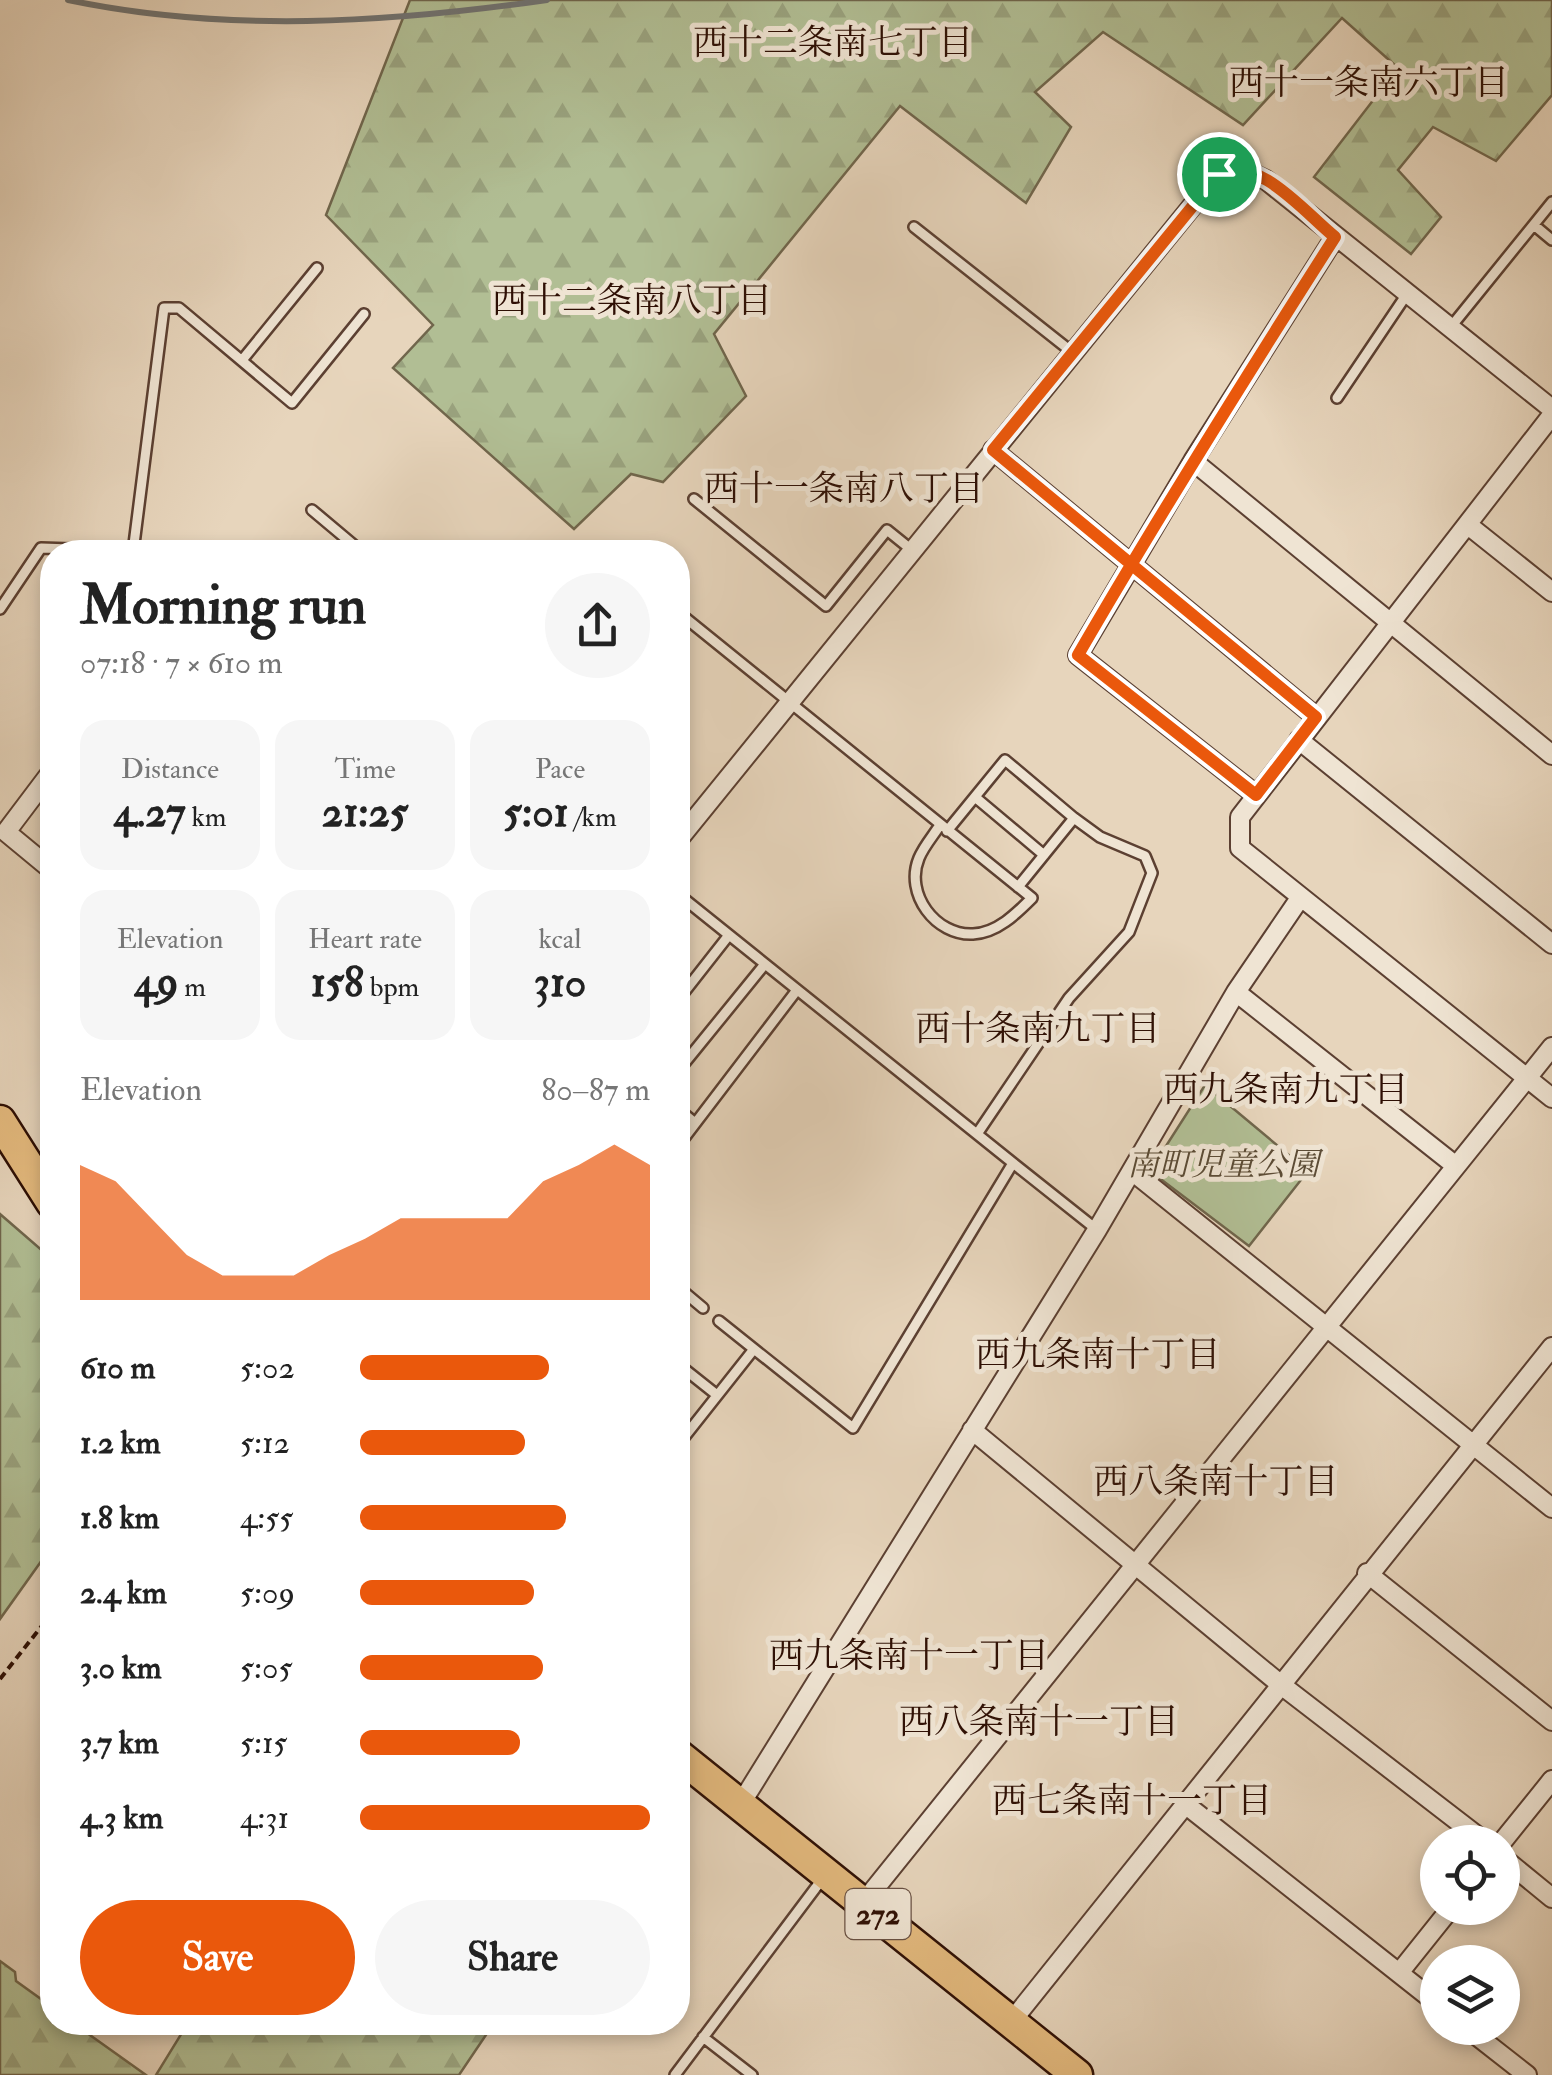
<!DOCTYPE html>
<html lang="en">
<head>
<meta charset="utf-8">
<style>
  body { margin:0; font-family:"IM FELL Double Pica","Noto Serif JP",serif; background:#f6f6f6; color:#222; height:100vh; display:flex; flex-direction:column; font-size:38px; white-space:nowrap }
  * { box-sizing:border-box; margin:0 }
  p { font-size:32px; color:#767676 }
  .icon { flex:none; width:55px; height:55px; fill:none; stroke:currentColor; stroke-width:2; stroke-linecap:round; stroke-linejoin:round }
  .map { position:relative; flex:1; overflow:hidden }
  .sheet { position:absolute; left:40px; top:540px; width:650px; height:1495px; display:flex; flex-direction:column; background:#fff; border-radius:40px; box-shadow:0 5px 15px #0003 }
  .sheet>* { flex:none }
  .controls { position:absolute; left:1420px; top:1825px; display:grid; gap:20px }
  .controls a { display:grid; place-items:center; width:100px; height:100px; border-radius:50%; background:#fff; box-shadow:0 5px 15px #0003; font-size:50px }
  .pin { position:absolute; display:grid; place-items:center; width:85px; height:85px; color:#fff; margin:-42px; border:5px solid #fff; border-radius:50%; box-shadow:0 2px 10px #0007 }
  .round { display:grid; place-items:center; flex:none; width:105px; height:105px; border-radius:52px; background:#f6f6f6 }
  .overview { display:flex; align-items:center; justify-content:space-between; height:170px; padding:0 40px }
  h1 { font-size:55px; font-weight:700; line-height:75px }
  .metrics { display:grid; grid-template-columns:repeat(3,1fr); gap:15px; height:170px; padding:10px 40px }
  .metrics div { display:grid; align-content:center; border-radius:25px; background:#f6f6f6; text-align:center }
  .metrics b { font-size:42px; font-weight:700 }
  .metrics small { font-size:28px; font-weight:400 }
  .metrics p { font-size:28px }
  .chart { height:280px; padding:20px 40px }
  .chart p { display:flex; justify-content:space-between }
  .chart svg { width:100%; height:180px; margin-top:10px; fill:#ea580c; opacity:.7 }
  .button { display:flex; gap:20px; margin-top:auto; padding:20px 40px }
  .button a { flex:1; height:115px; border-radius:60px; background:#ea580c; color:#fff; font-size:40px; font-weight:700; line-height:115px; text-align:center }
  .button a+a { background:#f6f6f6; color:#222 }
  ul { padding:0 40px; list-style:none; font-size:32px }
  li { display:grid; grid-template-columns:160px 120px 1fr; align-items:center; height:75px }
  li i { height:25px; border-radius:12px; background:#ea580c }
  .map>svg:first-child { display:block }
  .forest { fill:url(#forest-firs); stroke:#70664c; stroke-width:2.5 }
  .park { fill:#b1be94; stroke:#70664c; stroke-width:2.5 }
  .lines { fill:none; stroke-linecap:round; stroke-linejoin:round }
  .stream { stroke:#707372; stroke-width:6 }
  .service-casing { stroke:#5c4032; stroke-width:14 }
  .minor-casing { stroke:#5c4032; stroke-width:22 }
  .trunk-casing { stroke:#2e0f04; stroke-width:35 }
  .path { stroke:#2e0f04; stroke-width:4; stroke-dasharray:8 5; stroke-linecap:butt }
  .service { stroke:#efe4d3; stroke-width:9 }
  .minor { stroke:#efe4d3; stroke-width:18 }
  .trunk { stroke:#e4ba7e; stroke-width:30 }
  .route-casing { stroke:#fff; stroke-width:20 }
  .route { stroke:#ea580c; stroke-width:12 }
  .labels { text-anchor:middle; stroke-width:10; stroke-linejoin:round; paint-order:stroke }
  .shield { fill:#efe4d3; stroke:#684f42; stroke-width:2.5 }
  .shield-label { font-size:30px; font-weight:bold; fill:#2e0f04 }
  .park-label { font-size:32px; font-style:italic; fill:#5c4c36; stroke:#efe4d3 }
  .neighbourhood-label { font-size:35px; fill:#2e0f04; stroke:#efe4d3 }
</style>
</head>
<body>
<div class="map">
<svg width="1552" height="2075" viewBox="0 0 1552 2075">
  <defs>
    <pattern id="forest-firs" width="22" height="20" patternUnits="userSpaceOnUse" patternTransform="scale(2.5)"><rect width="22" height="20" fill="#b1be94"/><path d="M5 1l3.5 6h-7zM16 11l3.5 6h-7z" fill="#99a27e"/></pattern>
  </defs>
  <rect width="100%" height="100%" fill="#e7d5bc"/>
  <filter id="stains"><feTurbulence type="fractalNoise" baseFrequency=".002" numOctaves="4"/><feColorMatrix values="0 0 0 0 .2 0 0 0 0 .09 0 0 0 0 .02 0 0 0 .5 -.17"/></filter>
  <radialGradient id="worn" r=".72"><stop offset=".6" stop-color="#630" stop-opacity="0"/><stop offset="1" stop-color="#630" stop-opacity=".3"/></radialGradient>
  <path class="forest" d="M 410,0 L 1552,0 L 1552,95 L 1496,161 L 1433,127 L 1398,170 L 1441,217 L 1411,254 L 1314,177 L 1398,68 L 1342,18 L 1243,125 L 1103,32 L 1035,92 L 1071,127 L 1026,203 L 900,106 L 714,334 L 746,396 L 663,482 L 631,474 L 574,529 L 393,368 L 433,325 L 326,215 Z
    M 0,1214 L 52,1259 L 52,1546 L 0,1619 Z
    M 0,1961 L 15,1972 L 16,1981 L 52,2007 L 52,2022 L 73,2023 L 146,2075 L 0,2075 Z
    M 188,2023 L 188,2022 L 494,2023 L 459,2075 L 156,2075 Z"/>
  <path class="park" d="M 1205,1085 L 1308,1171 L 1249,1246 L 1150,1171 Z"/>
  <g class="lines">
    <path class="stream" d="M 68,0 C 226,33 388,23 547,0"/>
    <defs>
      <path id="service" d="M 1534,225 L 1552,240
        M 914,227 L 1072,352
        M 1450,328 L 1552,202
        M 243,359 L 317,268
        M 1337,398 L 1407,294
        M 694,499 L 826,606 L 887,530 L 913,551
        M 312,510 L 362,552
        M 133,552 L 164,308 L 179,308 L 292,403 L 364,314
        M 0,609 L 41,548 L 133,551
        M 678,612 L 1032,898 C 1016,914 997,933 973,934 C 936,936 904,894 919,858 C 924,846 933,836 940,825
        M 975,797 L 1044,855
        M 947,831 L 1005,760 L 1074,818 L 1018,887
        M 678,894 L 1013,1163
        M 678,1000 L 729,935
        M 678,1071 L 765,964
        M 678,1109 L 695,1123
        M 977,1134 L 1069,998 L 1129,932 L 1152,873 L 1145,856 L 1100,837 L 1074,818
        M 678,1146 L 797,990
        M 678,1287 L 703,1308
        M 719,1321 L 853,1428 L 1013,1163 L 1096,1229
        M 678,1364 L 717,1395
        M 678,1445 L 754,1349
        M 703,2037 L 752,2075
        M 675,2075 L 823,1878"/>
      <path id="minor" d="M 1552,415 L 1240,817 L 1240,848 L 1552,1098
        M 993,450 L 1316,717
        M 1193,461 L 1552,755
        M 1468,525 L 1552,592
        M 1299,740 L 1552,944
        M 52,771 L 6,832 L 52,870
        M 1256,795 L 1078,655 L 1193,461 L 1335,237
        M 678,840 L 1219,173 L 1242,169 L 1266,180 L 1552,409
        M 1236,992 L 1456,1166
        M 1132,1171 L 1552,1508
        M 972,1430 L 1280,1684 L 1485,1842
        M 1367,1573 L 1552,1721
        M 1185,1804 L 1438,2004
        M 740,1805 L 1097,1230 L 1236,992 L 1300,898
        M 1502,1842 L 1552,1780
        M 1502,1857 L 1552,1898
        M 864,1902 L 1552,1047
        M 1399,1973 L 1451,1908
        M 1011,2022 L 1552,1347
        M 1467,2028 L 1527,2075"/>
      <path id="trunk" d="M 0,1121 L 52,1203
        M 678,1755 L 1077,2075"/>
    </defs>
    <use href="#service" class="service-casing"/>
    <use href="#minor" class="minor-casing"/>
    <use href="#trunk" class="trunk-casing"/>
    <path class="path" d="M 0,1679 L 52,1613"/>
    <use href="#service" class="service"/>
    <use href="#minor" class="minor"/>
    <use href="#trunk" class="trunk"/>
  </g>
  <g class="lines">
    <defs>
      <path id="route" d="M 1219,174 C 1258,154 1306,214 1335,237 C 1247,375 1160,513 1078,655 L 1256,795 L 1316,717 L 993,450 L 1219,174"/>
    </defs>
    <use href="#route" class="route-casing"/>
    <use href="#route" class="route"/>
  </g>
  <g class="labels">
    <rect class="shield" x="845.5" y="1889" width="65" height="50" rx="8"/>
    <g class="shield-label">
      <text x="878" y="1924">272</text>
    </g>
    <g class="park-label">
      <text x="1223" y="1175">南町児童公園</text>
    </g>
    <g class="neighbourhood-label">
      <text x="833" y="54">西十二条南七丁目</text>
      <text x="1369" y="94">西十一条南六丁目</text>
      <text x="632" y="312">西十二条南八丁目</text>
      <text x="844" y="500">西十一条南八丁目</text>
      <text x="1038" y="1040">西十条南九丁目</text>
      <text x="1286" y="1101">西九条南九丁目</text>
      <text x="1098" y="1366">西九条南十丁目</text>
      <text x="1216" y="1493">西八条南十丁目</text>
      <text x="909" y="1667">西九条南十一丁目</text>
      <text x="1039" y="1733">西八条南十一丁目</text>
      <text x="1132" y="1812">西七条南十一丁目</text>
    </g>
  </g>
  <rect width="100%" height="100%" filter="url(#stains)"/>
  <rect width="100%" height="100%" fill="url(#worn)"/>
</svg>
<div class="controls">
<a><svg class="icon" aria-label="locate" viewBox="0 0 24 24"><circle cx="12" cy="12" r="6"/><path d="M12 2v4M12 18v4M2 12h4M18 12h4"/></svg></a>
<a><svg class="icon" aria-label="layers" viewBox="0 0 24 24"><path d="M12 4l9 5-9 5-9-5zM3 14l9 5 9-5"/></svg></a>
</div>
<div class="pin" style="left:1219px;top:174px;background:#1e9e55"><svg class="icon" aria-label="arrive" viewBox="0 0 24 24"><path d="M6 21V4h12l-3 4 3 4H6"/></svg></div>
<section class="sheet">
<div class="overview"><div><h1>Morning run</h1><p>07:18 · 7 × 610 m</p></div><a class="round"><svg class="icon" aria-label="share" viewBox="0 0 24 24"><path d="M12 15V3M7 8l5-5 5 5M5 13v7h14v-7"/></svg></a></div>
<div class="metrics">
<div><p>Distance</p><b>4.27<small> km</small></b></div>
<div><p>Time</p><b>21:25</b></div>
<div><p>Pace</p><b>5:01<small> /km</small></b></div>
</div>
<div class="metrics">
<div><p>Elevation</p><b>49<small> m</small></b></div>
<div><p>Heart rate</p><b>158<small> bpm</small></b></div>
<div><p>kcal</p><b>310</b></div>
</div>
<div class="chart"><p><span>Elevation</span>80–87 m</p>
<svg viewBox="0 0 160 44" preserveAspectRatio="none"><path d="M0 44V11L10 15L20 24L30 33L40 38L50 38L60 38L70 33L80 29L90 24L100 24L110 24L120 24L130 15L140 11L150 6L160 11V44z"/></svg>
</div>
<ul>
<li><b>610 m</b>5:02<i style="width:65%"></i></li>
<li><b>1.2 km</b>5:12<i style="width:57%"></i></li>
<li><b>1.8 km</b>4:55<i style="width:71%"></i></li>
<li><b>2.4 km</b>5:09<i style="width:60%"></i></li>
<li><b>3.0 km</b>5:05<i style="width:63%"></i></li>
<li><b>3.7 km</b>5:15<i style="width:55%"></i></li>
<li><b>4.3 km</b>4:31<i style="width:100%"></i></li>
</ul>
<div class="button"><a>Save</a><a>Share</a></div>
</section>
</div>
</body>
</html>
